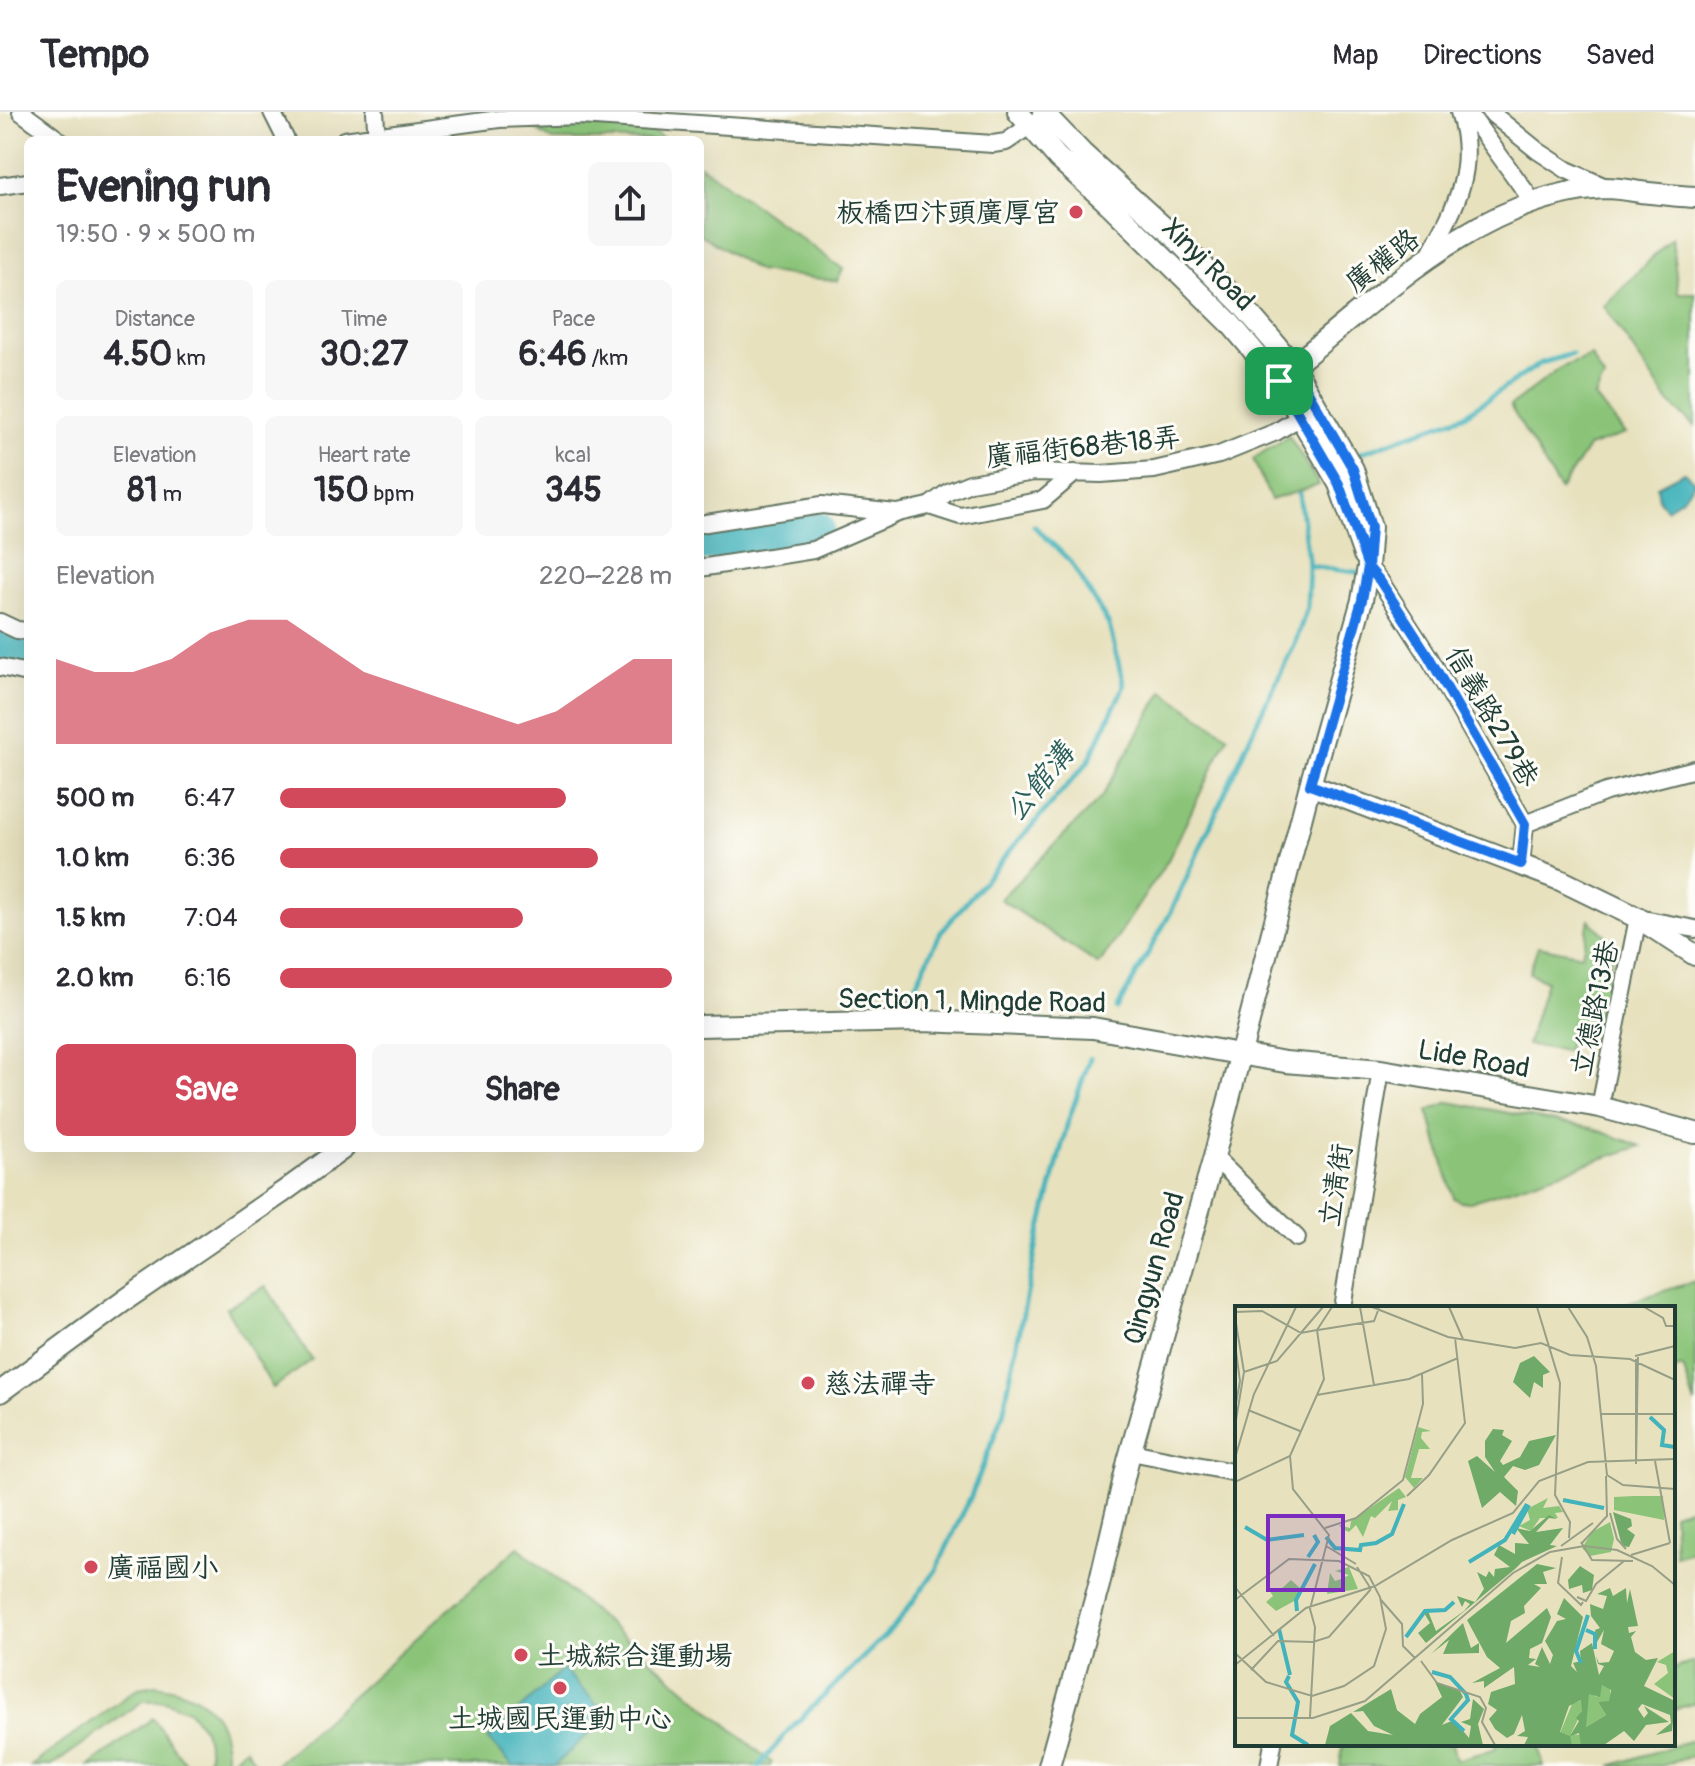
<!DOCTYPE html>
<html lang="en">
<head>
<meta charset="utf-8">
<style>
  body { margin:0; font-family:Pangolin,"LXGW WenKai TC",sans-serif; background:#f7f7f7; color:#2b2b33; height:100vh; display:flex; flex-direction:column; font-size:30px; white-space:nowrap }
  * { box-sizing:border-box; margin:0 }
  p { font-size:26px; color:#7c7c81 }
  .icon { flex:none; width:44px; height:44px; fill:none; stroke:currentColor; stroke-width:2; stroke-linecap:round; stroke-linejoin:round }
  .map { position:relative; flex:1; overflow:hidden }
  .drawer { position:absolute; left:24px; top:24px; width:680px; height:1016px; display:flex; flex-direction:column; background:#fff; border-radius:12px; box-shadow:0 8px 32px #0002 }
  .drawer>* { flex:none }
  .pin { position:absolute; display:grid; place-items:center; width:68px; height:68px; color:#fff; margin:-34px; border-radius:16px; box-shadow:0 4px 12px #0006 }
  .round { display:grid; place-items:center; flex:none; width:84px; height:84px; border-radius:12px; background:#f7f7f7 }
  .headline { display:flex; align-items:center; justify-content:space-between; height:136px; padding:0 32px }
  h1 { font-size:44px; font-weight:800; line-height:60px }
  .figures { display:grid; grid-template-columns:repeat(3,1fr); gap:12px; height:136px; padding:8px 32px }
  .figures div { display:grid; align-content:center; border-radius:12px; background:#f7f7f7; text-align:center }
  .figures b { font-size:34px; font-weight:800 }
  .figures small { font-size:22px; font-weight:400 }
  .figures p { font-size:22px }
  .chart { height:224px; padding:16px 32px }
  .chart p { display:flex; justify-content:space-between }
  .chart svg { width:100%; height:144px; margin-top:8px; fill:#d1495b; opacity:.7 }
  .primary-button { display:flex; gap:16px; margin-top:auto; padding:16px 32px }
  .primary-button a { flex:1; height:92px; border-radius:12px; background:#d1495b; color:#fff; font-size:32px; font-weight:800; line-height:92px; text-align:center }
  .primary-button a+a { background:#f7f7f7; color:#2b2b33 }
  ul { padding:0 32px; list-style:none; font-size:26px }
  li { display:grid; grid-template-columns:128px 96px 1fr; align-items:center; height:60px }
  li i { height:20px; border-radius:10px; background:#d1495b }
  header { display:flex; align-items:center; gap:48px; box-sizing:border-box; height:112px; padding:0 40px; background:#fff; border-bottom:2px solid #e1e1e2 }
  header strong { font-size:38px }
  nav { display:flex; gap:44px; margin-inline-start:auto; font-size:28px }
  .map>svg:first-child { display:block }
  .green { fill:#8bc479; stroke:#558056; stroke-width:2 }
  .water { fill:#43b3bb; stroke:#317878; stroke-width:2 }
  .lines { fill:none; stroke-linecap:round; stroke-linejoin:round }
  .stream { stroke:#43b3bb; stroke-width:5 }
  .river { stroke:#43b3bb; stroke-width:30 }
  .minor-casing { stroke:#657664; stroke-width:20 }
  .tertiary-casing { stroke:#657664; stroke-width:24 }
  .minor { stroke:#fff; stroke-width:16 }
  .tertiary { stroke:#fff; stroke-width:20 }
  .route-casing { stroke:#fff; stroke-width:16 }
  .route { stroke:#1a73e8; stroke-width:10 }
  .poi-dot { fill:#d1495b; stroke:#fdfcf7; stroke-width:3 }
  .labels { text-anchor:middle; stroke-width:6; stroke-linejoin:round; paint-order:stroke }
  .poi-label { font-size:28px; fill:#1f3d34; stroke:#fdfcf7; text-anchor:start }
  .street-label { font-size:28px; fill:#1f3d34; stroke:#fdfcf7 }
  .water-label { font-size:30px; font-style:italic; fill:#2a605c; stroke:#fdfcf7 }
  .inset-river { fill:none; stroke:#43b3bb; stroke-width:4 }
  .inset-road { fill:none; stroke:#979f87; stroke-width:2 }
  .view { fill:#7b2cbf; fill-opacity:0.15; stroke:#7b2cbf; stroke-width:4 }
  .inset-edge { fill:none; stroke:#1f3d34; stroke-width:4 }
</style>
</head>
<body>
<header>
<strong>Tempo</strong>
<nav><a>Map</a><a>Directions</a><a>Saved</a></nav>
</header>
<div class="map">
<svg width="1695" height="1654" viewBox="0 0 1695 1654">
  <rect width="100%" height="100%" fill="#fdfcf7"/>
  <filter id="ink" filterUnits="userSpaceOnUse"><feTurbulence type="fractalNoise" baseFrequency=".0125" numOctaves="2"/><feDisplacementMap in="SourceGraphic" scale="16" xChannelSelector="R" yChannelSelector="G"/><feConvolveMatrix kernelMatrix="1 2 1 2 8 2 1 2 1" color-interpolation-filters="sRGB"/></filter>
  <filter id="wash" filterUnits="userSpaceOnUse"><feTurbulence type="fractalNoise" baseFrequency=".006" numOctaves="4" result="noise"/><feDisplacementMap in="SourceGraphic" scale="32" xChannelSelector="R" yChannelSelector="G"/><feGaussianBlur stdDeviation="1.8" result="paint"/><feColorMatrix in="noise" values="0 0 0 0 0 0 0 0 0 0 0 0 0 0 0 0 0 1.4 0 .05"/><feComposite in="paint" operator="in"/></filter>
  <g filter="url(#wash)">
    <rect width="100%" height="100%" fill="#e7e1be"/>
    <path class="green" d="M 565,12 L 650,17 L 666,28 L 552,28 L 531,15 Z
      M 700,53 L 843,157 L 837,169 L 758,159 L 700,122 Z
      M 1672,126 L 1678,181 L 1695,181 L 1695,315 L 1668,289 L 1604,194 Z
      M 1591,244 L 1604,266 L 1595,285 L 1625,322 L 1588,335 L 1560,378 L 1510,294 L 1562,255 Z
      M 1289,324 L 1319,373 L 1271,388 L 1253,347 Z
      M 1163,579 L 1228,624 L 1168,748 L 1099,853 L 1000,787 L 1101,686 Z
      M 1589,808 L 1615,832 L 1600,912 L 1573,908 L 1567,939 L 1527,933 L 1546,869 L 1529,861 L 1538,834 L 1582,843 Z
      M 1449,990 L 1591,1016 L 1641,1034 L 1470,1090 L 1461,1090 L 1454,1086 L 1428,999 Z
      M 1695,1169 L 1695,1292 L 1683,1255 L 1673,1258 L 1673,1196 L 1611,1196 Z
      M 266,1174 L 312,1248 L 273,1276 L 226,1196 Z
      M 1695,1394 L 1695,1437 L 1675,1444 L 1673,1401 Z
      M 518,1435 L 772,1651 L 770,1654 L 274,1654 Z
      M 1694,1550 L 1695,1591 L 1673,1598 L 1673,1557 Z
      M 156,1573 C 204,1580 228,1602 226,1652 L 245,1636 L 254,1648 L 246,1654 L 207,1654 L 209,1641 L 204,1617 L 188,1598 L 165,1589 L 143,1589 L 52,1654 L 31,1654 L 138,1576 Z
      M 153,1606 L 187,1654 L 89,1654 Z
      M 1695,1627 L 1695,1643 L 1662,1654 L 1610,1654 Z
      M 1343,1632 L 1452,1632 L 1456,1648 L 1496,1637 L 1495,1632 L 1537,1632 L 1544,1654 L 1340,1654 Z"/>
    <path class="water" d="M 1684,360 L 1695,370 L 1682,386 L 1666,397 L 1659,388 L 1657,374 Z
      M 563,1557 L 608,1604 L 554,1654 L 513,1654 L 488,1627 Z"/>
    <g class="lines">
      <path class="stream" d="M 1360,341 L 1463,304 L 1541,251 L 1572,242
        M 1309,454 L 1363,461
        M 1117,897 L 1172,798 L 1260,603 L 1295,532 L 1307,495 L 1309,454 L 1299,382
        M 901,903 L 941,820 L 1013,735 L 1088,650 L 1124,574 L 1109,513 L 1071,450 L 1034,414
        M 759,1654 L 788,1619 L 895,1514 L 936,1458 L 971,1384 L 1003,1302 L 1036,1136 L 1067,1013 L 1090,946"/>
      <path class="river" d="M 700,435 L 819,415
        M 0,534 L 28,538"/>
    </g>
  </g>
  <g filter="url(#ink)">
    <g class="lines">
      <defs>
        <path id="minor" d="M 21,0 L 59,28
          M 272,0 L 286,28
          M 375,0 L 377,28
          M 1468,0 L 1533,90
          M 1490,0 L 1538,39 L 1567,58 L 1608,76
          M 344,28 L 499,7 L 580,4 L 993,32 L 1006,30 L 1038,8
          M 0,74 L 28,70
          M 1428,145 C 1455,96 1478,57 1459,0
          M 929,394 L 960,404 L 1043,388 L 1075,361
          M 700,412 L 822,393 L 896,401
          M 1368,455 L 1380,469 L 1429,545 L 1525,712
          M 700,456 L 813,438 L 898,401 L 929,394 L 948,380 L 970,371 L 1034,360 L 1101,362 L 1154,358 L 1219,343 L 1276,320 L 1300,305 L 1310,302
          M 0,510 L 17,518 L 28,519
          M 0,555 L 28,561
          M 1525,712 L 1606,680 L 1695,657
          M 1521,752 L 1525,712
          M 1600,995 L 1638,806 L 1695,817
          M 1214,1045 L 1297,1126
          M 1342,1196 L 1381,958
          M 1131,1340 L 1237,1361
          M 1269,1654 L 1273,1632"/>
        <path id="tertiary" d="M 1018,0 L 1058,46 L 1110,93 L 1229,210 L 1279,269 L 1339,372 L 1364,443
          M 1043,0 L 1083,42 L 1170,121 L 1241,192 L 1273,229 L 1293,254 L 1353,357 L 1371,415 L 1368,455 L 1362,488 L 1310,673 L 1214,1045 L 1128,1349 L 1099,1473 L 1049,1654
          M 1285,263 L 1293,254 C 1383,182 1482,83 1604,76 C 1616,76 1629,78 1640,80 C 1659,82 1677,84 1695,85
          M 1310,673 L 1560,768 L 1638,806 L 1695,843
          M 700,914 L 923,909 L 1093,916 L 1285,950 L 1381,958 L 1600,995 L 1695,1021
          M 0,1280 L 128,1186 L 283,1080 L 344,1036"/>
      </defs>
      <use href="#minor" class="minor-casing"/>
      <use href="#tertiary" class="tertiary-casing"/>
      <use href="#minor" class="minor"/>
      <use href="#tertiary" class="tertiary"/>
    </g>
  </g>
  <g class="lines" filter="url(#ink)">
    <defs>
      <path id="route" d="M 1279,269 L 1339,372 L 1368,455 L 1362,488 L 1310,673 L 1521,752 L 1525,712 L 1429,545 L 1380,469 L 1368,455 L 1371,415 L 1353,357 L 1293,254 L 1279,269"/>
    </defs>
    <use href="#route" class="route-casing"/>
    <use href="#route" class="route"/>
  </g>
  <g class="poi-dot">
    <circle cx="1076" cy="100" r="8"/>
    <circle cx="808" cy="1271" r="8"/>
    <circle cx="91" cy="1455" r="8"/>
    <circle cx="521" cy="1543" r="8"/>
    <circle cx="560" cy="1576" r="8"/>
  </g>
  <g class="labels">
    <g class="poi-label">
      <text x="1060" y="110" text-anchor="end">板橋四汴頭廣厚宮</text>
      <text x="824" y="1281">慈法禪寺</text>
      <text x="107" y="1465">廣福國小</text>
      <text x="537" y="1553">土城綜合運動場</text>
      <text x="560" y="1616" text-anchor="middle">土城國民運動中心</text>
    </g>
    <g class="street-label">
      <text transform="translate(1382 148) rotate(-38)" y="10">廣權路</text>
      <text transform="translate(1209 152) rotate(45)" y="10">Xinyi Road</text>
      <text transform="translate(1083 334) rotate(-6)" y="10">廣福街68巷18弄</text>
      <text transform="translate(1493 604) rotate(60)" y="10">信義路279巷</text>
      <text transform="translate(972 888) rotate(1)" y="10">Section 1, Mingde Road</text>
      <text transform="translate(1594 896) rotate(-78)" y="10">立德路13巷</text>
      <text transform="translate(1474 946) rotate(10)" y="10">Lide Road</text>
      <text transform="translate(1335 1073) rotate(-81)" y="10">立清街</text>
      <text transform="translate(1153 1156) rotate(-74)" y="10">Qingyun Road</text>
    </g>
    <g class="water-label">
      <text transform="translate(1039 670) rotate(-51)" y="10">公館溝</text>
    </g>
  </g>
  <g transform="translate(1235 1194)">
    <rect width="440" height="440" fill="#e7e1be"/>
    <path d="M 183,121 L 196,125 L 187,126 L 186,132 L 195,143 L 184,143 L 176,172 L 188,172 L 179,182 L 170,171 ZM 164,182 L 171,191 L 163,194 L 163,204 L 153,205 L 157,195 L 140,212 L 136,210 L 128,231 L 121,219 L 114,226 L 107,223 L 104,219 L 115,222 L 116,215 ZM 399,190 L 428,190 L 429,214 L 379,204 L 379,191 ZM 313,192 L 308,202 L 324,200 L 328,206 L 320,207 L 323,212 L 305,212 L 296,225 L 284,220 L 295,214 L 292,203 ZM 375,216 L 379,233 L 376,246 L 355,250 L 347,242 L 357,226 ZM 114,261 L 123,283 L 92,288 L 95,267 L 100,275 L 106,273 L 114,269 L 100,265 ZM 56,274 L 67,284 L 61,294 L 41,305 L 31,296 L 38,290 L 34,284 L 45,284 ZM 440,345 L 440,393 L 419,378 L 433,367 L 431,359 L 422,356 ZM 367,379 L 375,382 L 375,396 L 363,396 L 371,409 L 351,421 L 346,416 L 354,388 L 356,384 L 361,391 ZM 340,391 L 339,397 L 347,394 L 347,405 L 336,428 L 346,429 L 346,439 L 337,439 L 334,430 L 325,427 Z" fill="#8bc479"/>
    <path d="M 299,50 L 315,66 L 308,69 L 308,82 L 299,76 L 295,92 L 278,76 L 285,57 ZM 258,123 L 269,124 L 267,129 L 277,135 L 265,155 L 268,159 L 285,151 L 294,135 L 321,129 L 304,159 L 290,164 L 278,160 L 269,171 L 283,185 L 281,200 L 265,186 L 247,202 L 233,155 L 242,150 L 260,166 L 250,151 L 250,135 ZM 378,206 L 396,213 L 397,220 L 392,223 L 400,229 L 394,241 L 387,240 ZM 314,209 L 322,213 L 314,212 L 301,226 L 328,222 L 315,239 L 322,240 L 287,256 L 280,263 L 191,337 L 183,327 L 195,317 L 189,307 L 193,305 L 201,325 L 229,305 L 235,298 L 230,295 L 227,301 L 222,290 L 240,296 L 249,283 L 242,266 L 251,271 L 254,265 L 259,271 L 260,263 L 275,261 L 259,249 L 264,239 L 280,248 L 280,237 L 294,238 L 281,222 L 295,225 ZM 302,258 L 321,262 L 308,266 L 312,278 L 299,278 L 306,282 L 289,300 L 290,307 L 276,315 L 271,337 L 312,302 L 316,311 L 307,337 L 295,343 L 294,352 L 301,353 L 293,359 L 305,361 L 300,358 L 307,341 L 315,358 L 318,349 L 310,335 L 322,315 L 331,313 L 322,308 L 329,292 L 348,311 L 336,360 L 342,366 L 338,357 L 346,355 L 345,345 L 357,337 L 364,369 L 369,360 L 363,358 L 361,350 L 364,357 L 374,356 L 379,345 L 366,338 L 369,324 L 362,336 L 360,324 L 365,322 L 356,310 L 355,298 L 368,303 L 372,290 L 362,288 L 375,282 L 378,290 L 391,282 L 392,297 L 395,283 L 403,320 L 393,321 L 394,327 L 401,325 L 396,331 L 400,346 L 411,354 L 423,352 L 409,380 L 440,395 L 437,425 L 421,429 L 436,417 L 435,409 L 407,398 L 403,403 L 409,412 L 413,407 L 409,400 L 434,416 L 411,419 L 399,435 L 389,425 L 369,439 L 346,439 L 344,427 L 335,430 L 344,415 L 341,412 L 347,405 L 346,394 L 334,400 L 325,426 L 335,430 L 337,439 L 289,439 L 293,431 L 282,430 L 290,425 L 287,409 L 279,428 L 272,432 L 260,423 L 254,413 L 262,404 L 253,398 L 256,386 L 280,378 L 279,361 L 249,382 L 249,375 L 237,377 L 265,362 L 252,351 L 232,314 ZM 367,379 L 376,384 L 374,395 L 363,396 L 371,409 L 351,421 L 354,388 L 365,391 ZM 345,260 L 359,269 L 357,284 L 348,287 L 347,279 L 334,283 L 333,274 ZM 228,317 L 236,342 L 244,337 L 244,347 L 208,348 L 214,334 L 196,348 ZM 200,376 L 225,385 L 228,391 L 207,419 L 219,414 L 234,432 L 236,420 L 226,416 L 235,413 L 238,393 L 249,403 L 243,418 L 248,439 L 90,439 L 95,420 L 116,407 L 133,425 L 158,429 L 139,420 L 128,405 L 118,406 L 156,383 L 162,404 L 180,418 L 185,408 L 207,391 Z" fill="#70aa69" fill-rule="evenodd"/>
    <path class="inset-river" d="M 415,111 L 429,124 L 427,139 L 440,141M 328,194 L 369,202M 10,221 L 32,234 L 69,229M 278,228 L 294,199M 91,231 L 100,242 L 125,244 L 126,239 L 141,237 L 157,228 L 169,198M 73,251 L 83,236 L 79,229M 234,256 L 270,234 L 292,198M 62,305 L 61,294 L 80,258M 44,323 L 55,369M 351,324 L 360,328 L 360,343M 171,331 L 190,305 L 210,304 L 219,296M 346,357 L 341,345 L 353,309M 197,366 L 215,371 L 231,388 L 233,394 L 216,413 L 229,425M 54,370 L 51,376 L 63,396 L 57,429 L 73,439"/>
    <path class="inset-road" d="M 125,1 L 139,79M 137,1 L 213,31 L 280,42 L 306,37 L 335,49 L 395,53 L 440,74M 214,1 L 228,33M 302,1 L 325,77 L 320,189 L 335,216 L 334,232M 333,1 L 352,31 L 361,60 L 372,169 L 388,179 L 440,183M 409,1 L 428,12 L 431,20 L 440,20M 0,6 L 27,5 L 66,27 L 82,24M 0,11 L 9,66 L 0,120M 82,24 L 97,1M 83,24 L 139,15 L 144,2M 0,38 L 5,75 L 0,103M 400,50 L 440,40M 401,53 L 401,158 L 403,49M 9,66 L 42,55 L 88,1M 82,89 L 174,73 L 223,52M 13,104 L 65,125M 366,108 L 440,108M 55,150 L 58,183 L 94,229 L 75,303 L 80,321 L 75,411M 0,152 L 19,88 L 61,1M 420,155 L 435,237M 0,176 L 55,150 L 89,73 L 82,24M 172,190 L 194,169 L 230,117 L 220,32M 375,207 L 382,233 L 391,243M 90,222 L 121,212 L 168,174 L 188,98 L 187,68M 346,236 L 357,254 L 398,255M 346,238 L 372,210 L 371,170M 91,240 L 121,258M 326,240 L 358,217M 396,249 L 435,237M 327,251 L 323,277 L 346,299 L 348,296M 122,261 L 136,283M 0,281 L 39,330M 342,291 L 351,295 L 361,278 L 389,255M 0,294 L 54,253 L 104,255 L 134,270 L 145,291 L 151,323 L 139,360 L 109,380 L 77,390 L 31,376 L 0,347M 146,294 L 167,318 L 168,340 L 180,352M 186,355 L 202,377 L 245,391 L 251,402 L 247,416 L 260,439M 0,359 L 71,302 L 140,280 L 217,234 L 278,207 L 304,175 L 353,156 L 440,153M 16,364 L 43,335 L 78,336 L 94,331 L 136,283M 0,412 L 78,412 L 130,395 L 278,267 L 315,246 L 349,240 L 382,244 L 417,260 L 440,279"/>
    <path class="view" d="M 33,210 L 108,210 L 108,284 L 33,284 Z"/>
    <rect width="440" height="440" class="inset-edge"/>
  </g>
</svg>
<div class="pin" style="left:1279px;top:269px;background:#1e9e55"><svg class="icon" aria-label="arrive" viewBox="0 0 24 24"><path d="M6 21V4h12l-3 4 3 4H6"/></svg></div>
<section class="drawer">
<div class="headline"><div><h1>Evening run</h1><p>19:50 · 9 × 500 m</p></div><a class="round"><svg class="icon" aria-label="share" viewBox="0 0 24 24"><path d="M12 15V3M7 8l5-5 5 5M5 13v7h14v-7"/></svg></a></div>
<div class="figures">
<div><p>Distance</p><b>4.50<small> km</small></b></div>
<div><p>Time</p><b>30:27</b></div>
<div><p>Pace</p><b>6:46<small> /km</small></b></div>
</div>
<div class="figures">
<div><p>Elevation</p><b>81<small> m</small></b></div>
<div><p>Heart rate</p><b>150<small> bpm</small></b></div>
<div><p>kcal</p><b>345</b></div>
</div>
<div class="chart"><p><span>Elevation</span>220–228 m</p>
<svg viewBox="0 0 160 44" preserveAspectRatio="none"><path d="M0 44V18L10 22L20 22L30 18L40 10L50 6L60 6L70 14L80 22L90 26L100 30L110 34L120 38L130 34L140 26L150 18L160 18V44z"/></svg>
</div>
<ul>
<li><b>500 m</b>6:47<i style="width:73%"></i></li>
<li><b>1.0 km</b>6:36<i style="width:81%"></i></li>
<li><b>1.5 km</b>7:04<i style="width:62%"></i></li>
<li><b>2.0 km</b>6:16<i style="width:100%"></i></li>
</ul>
<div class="primary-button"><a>Save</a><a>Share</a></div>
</section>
</div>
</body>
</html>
